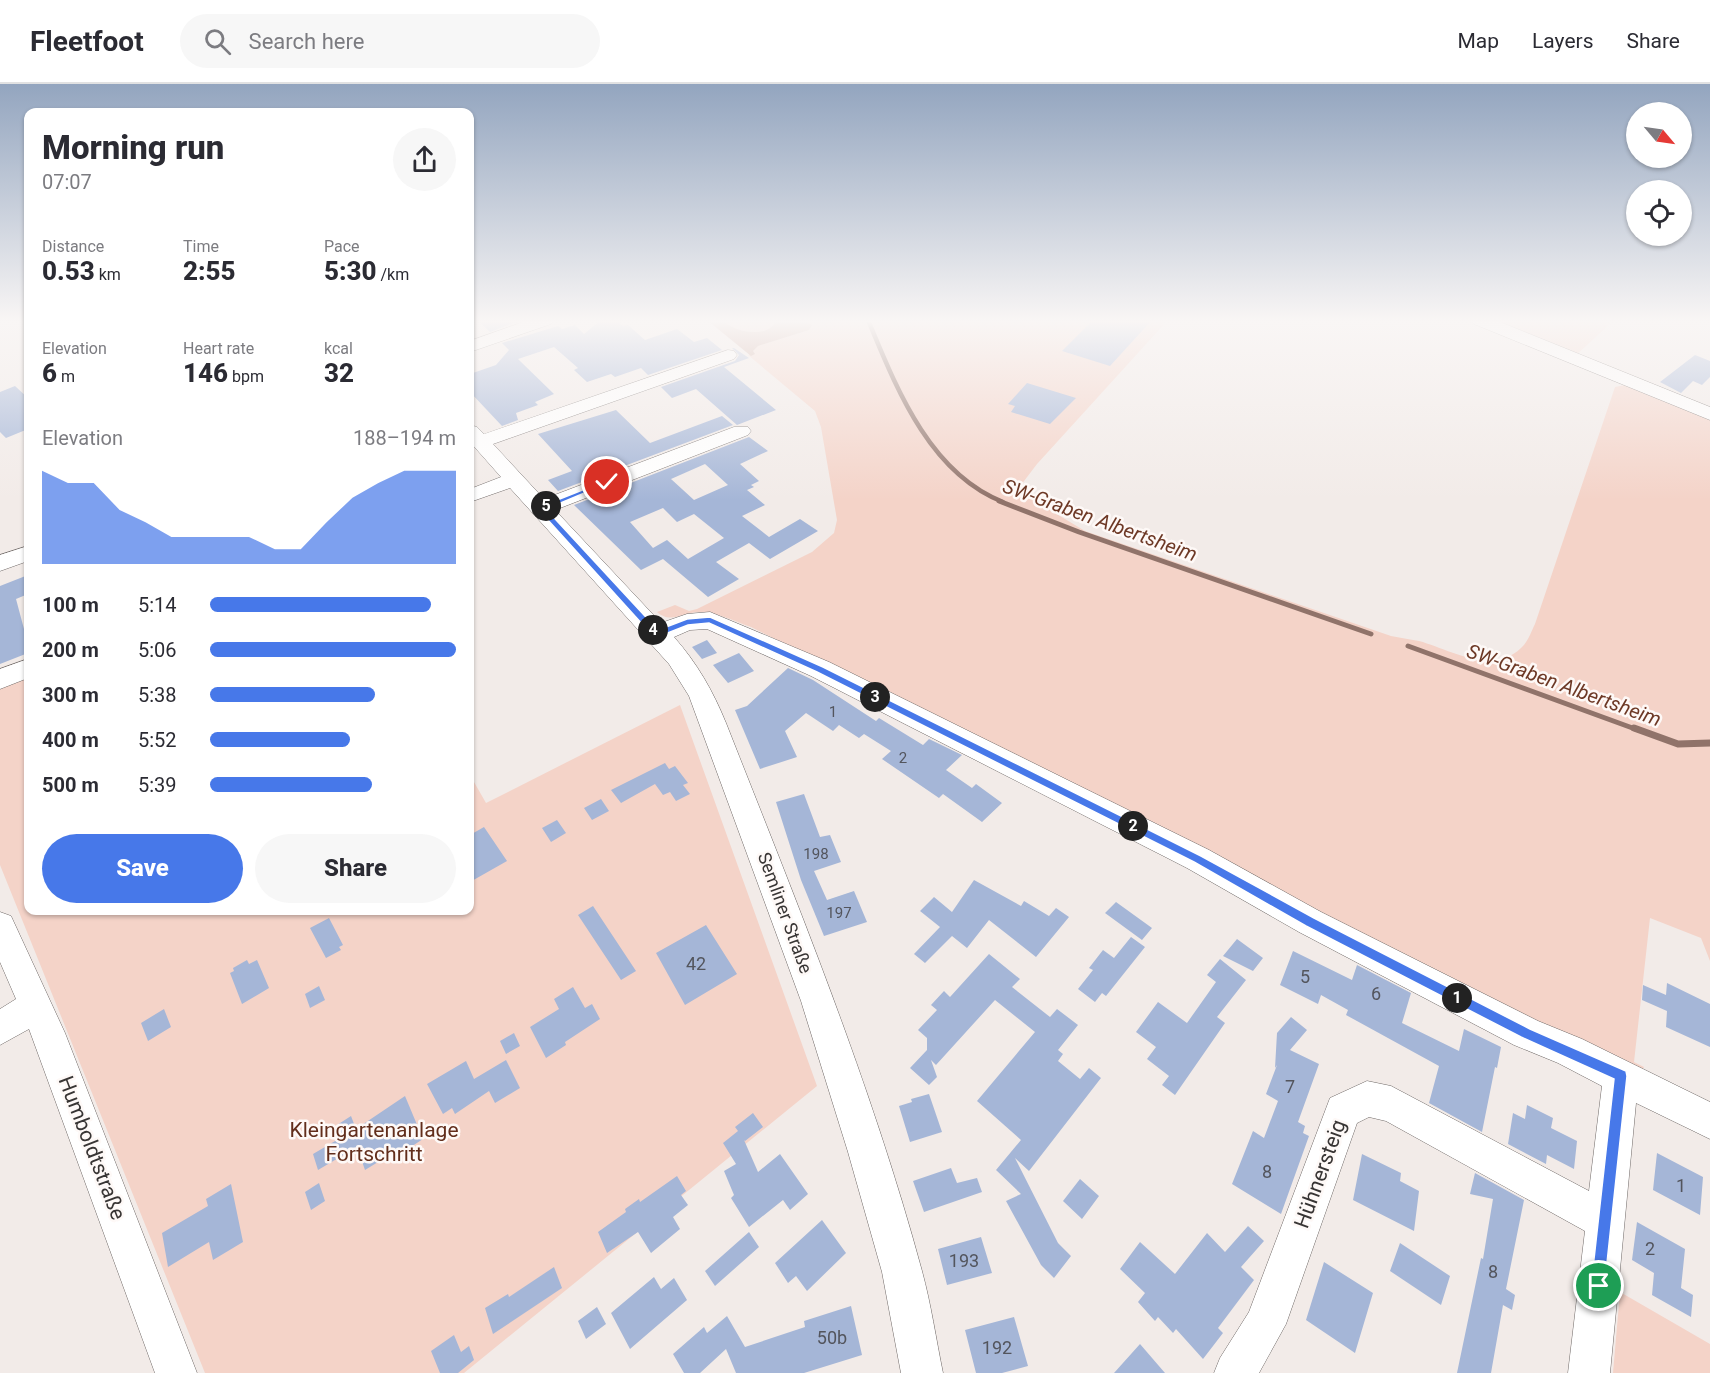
<!DOCTYPE html>
<html lang="en">
<head>
<meta charset="utf-8">
<style>
  body { margin:0; font-family:Roboto,sans-serif; background:#f7f7f7; color:#2b2b33; height:100vh; display:flex; flex-direction:column; font-size:22px; white-space:nowrap }
  * { box-sizing:border-box; margin:0 }
  p { font-size:20px; color:#7c7c81 }
  .icon { flex:none; width:33px; height:33px; fill:none; stroke:currentColor; stroke-width:2; stroke-linecap:round; stroke-linejoin:round }
  .map { position:relative; flex:1; overflow:hidden }
  .panel { position:absolute; left:24px; top:24px; width:450px; height:807px; display:flex; flex-direction:column; background:#fff; border-radius:12px; box-shadow:0 2px 4px #0004 }
  .panel>* { flex:none }
  .needle { width:39px; rotate:119deg }
  .controls { position:absolute; left:1626px; top:18px; display:grid; gap:12px }
  .controls a { display:grid; place-items:center; width:66px; height:66px; border-radius:50%; background:#fff; box-shadow:0 2px 4px #0004; font-size:30px }
  .pin { position:absolute; display:grid; place-items:center; width:51px; height:51px; color:#fff; margin:-26px; border:3px solid #fff; border-radius:50%; box-shadow:0 2px 6px #0007 }
  .km { position:absolute; width:30px; height:30px; margin:-15px; border-radius:50%; background:#222; color:#fff; font-size:16px; line-height:30px; text-align:center }
  .round { display:grid; place-items:center; flex:none; width:63px; height:63px; border-radius:32px; background:#f7f7f7 }
  .summary { display:flex; align-items:center; justify-content:space-between; height:102px; padding:0 18px }
  h1 { font-size:33px; font-weight:800; line-height:45px }
  .metrics { display:grid; grid-template-columns:repeat(3,1fr); gap:9px; height:102px; padding:6px 18px }
  .metrics div { display:grid; align-content:center }
  .metrics b { font-size:26px; font-weight:800 }
  .metrics small { font-size:16px; font-weight:400 }
  .metrics p { font-size:16px }
  .chart { height:168px; padding:12px 18px }
  .chart p { display:flex; justify-content:space-between }
  .chart svg { width:100%; height:108px; margin-top:6px; fill:#4778e9; opacity:.7 }
  .cta { display:flex; gap:12px; margin-top:auto; padding:12px 18px }
  .cta a { flex:1; height:69px; border-radius:36px; background:#4778e9; color:#fff; font-size:24px; font-weight:800; line-height:69px; text-align:center }
  .cta a+a { background:#f7f7f7; color:#2b2b33 }
  ul { padding:0 18px; list-style:none; font-size:20px }
  li { display:grid; grid-template-columns:96px 72px 1fr; align-items:center; height:45px }
  li i { height:15px; border-radius:8px; background:#4778e9 }
  header { display:flex; align-items:center; gap:36px; box-sizing:border-box; height:84px; padding:0 30px; background:#fff; border-bottom:2px solid #e1e1e2 }
  header strong { font-size:28px }
  nav { display:flex; gap:33px; margin-inline-start:auto; font-size:21px }
  .search { width:420px; height:54px; background:#f7f7f7; display:flex; align-items:center; gap:15px; box-sizing:border-box; padding:0 21px; border-radius:33px; color:#7c7c81; font-size:22px }
  .map>svg:first-child { display:block }
  .green { fill:#f4d3c8 }
  .forest { fill:#c8a093 }
  .lines { fill:none; stroke-linecap:round; stroke-linejoin:round }
  .stream-far2 { stroke:#90736a; stroke-width:4.5 }
  .stream-far1 { stroke:#90736a; stroke-width:5 }
  .stream { stroke:#90736a; stroke-width:7 }
  .building { fill:#a5b6d7; fill-rule:evenodd }
  .minor-casing { stroke:#6f6967; stroke-width:1 }
  .minor { fill:#fff; fill-rule:evenodd }
  .route { fill:#4778e9; stroke:#fff; stroke-width:1.5 }
  .labels { text-anchor:middle; stroke-width:5; stroke-linejoin:round; paint-order:stroke }
  .number-label { font-size:15px; fill:#53555d }
  .street-label { font-size:18px; fill:#383534; stroke:#fef9f7 }
  .near-number-label { font-size:18px; fill:#53555d }
  .water-label { font-size:20px; font-style:italic; fill:#6d3825; stroke:#fef9f7 }
  .near-park-label { font-size:21px; fill:#622e1c; stroke:#fef9f7 }
  .near-street-label { font-size:21px; fill:#383534; stroke:#fef9f7 }
</style>
</head>
<body>
<header>
<strong>Fleetfoot</strong>
<div class="search"><svg class="icon" aria-label="search" viewBox="0 0 24 24"><circle cx="10" cy="10" r="6"/><path d="M15 15l6 6"/></svg>Search here</div>
<nav><a>Map</a><a>Layers</a><a>Share</a></nav>
</header>
<div class="map">
<svg width="1710" height="1289" viewBox="0 0 1710 1289">
  <rect width="100%" height="100%" fill="#f2ebe8"/>
  <path class="green" d="M 722,236 L 777,236 C 768,255 735,249 722,236 Z
    M 788,236 L 1168,236 L 1037,380 L 1021,401 L 1020,408 L 1085,447 L 1391,552 C 1400,554 1409,555 1419,557 C 1449,565 1492,592 1521,564 C 1528,558 1531,548 1535,540 L 1615,303 L 1625,301 L 1710,335 L 1710,877 L 1701,854 L 1650,834 L 1634,978 L 1644,983 L 1640,990 L 751,543 C 736,538 717,528 701,528 C 683,527 672,541 657,528 L 675,521 L 689,527 L 697,525 L 812,468 L 834,449 L 837,436 L 821,343 L 815,327 L 748,271 L 754,270 L 753,267 L 758,262 L 809,246 L 805,238 Z
    M 1485,236 L 1611,236 L 1610,240 L 1575,272 Z
    M 28,591 L 28,826 L 470,826 L 470,691 L 486,719 L 680,621 L 817,1002 L 464,1289 L 205,1289 L 0,781 L 0,602 Z
    M 1620,1208 L 1710,1260 L 1710,1289 L 1613,1289 Z"/>
  <path class="forest" d="M 707,236 L 722,236 C 736,249 768,255 777,236 L 805,238 L 812,241 L 809,246 L 758,262 L 753,267 L 755,270 L 751,272 Z"/>
  <g class="lines">
    <path class="stream-far2" d="M 868,236 C 896,303 929,389 1003,418"/>
    <path class="stream-far1" d="M 999,417 L 1079,448 L 1371,550
      M 1408,562 L 1638,646"/>
    <path class="stream" d="M 1634,644 L 1678,660 L 1710,659"/>
  </g>
  <path class="building" d="M 477,236 L 516,236 L 518,237 L 490,248 Z
    M 601,236 L 615,236 L 623,242 L 628,241 L 645,256 L 677,245 L 694,258 L 707,254 L 722,266 L 648,291 L 641,284 L 615,293 L 611,290 L 587,298 L 574,286 L 578,284 L 554,263 L 518,275 L 554,310 L 535,318 L 538,321 L 516,329 L 518,336 L 502,342 L 470,308 L 470,290 L 496,281 L 509,266 L 502,259 L 558,242 L 562,245 L 575,241 L 584,250 Z
    M 1093,236 L 1152,236 L 1110,282 L 1062,267 Z
    M 732,264 L 734,264 L 749,274 L 724,283 L 776,326 L 737,341 L 696,305 L 672,314 L 661,303 L 735,277 L 739,271 Z
    M 1695,271 L 1710,277 L 1710,293 L 1702,301 L 1693,297 L 1681,309 L 1660,298 Z
    M 1027,299 L 1076,314 L 1050,340 L 1011,328 L 1015,322 L 1008,320 Z
    M 15,302 L 28,314 L 28,345 L 6,354 L 0,348 L 0,308 Z
    M 616,326 L 650,359 L 722,332 L 733,341 L 558,407 L 548,396 L 572,387 L 538,350 Z
    M 749,353 L 768,367 L 740,380 L 759,397 L 751,401 L 754,403 L 747,406 L 765,421 L 742,432 L 769,453 L 800,435 L 818,447 L 770,475 L 749,459 L 716,478 L 739,495 L 708,513 L 663,475 L 641,486 L 574,421 ZM 705,380 L 728,401 L 694,416 L 671,395 ZM 663,424 L 677,438 L 694,430 L 724,454 L 688,475 L 667,456 L 653,464 L 630,438 Z
    M 28,491 L 28,510 L 16,515 L 28,560 L 28,569 L 0,580 L 0,502 Z
    M 707,556 L 717,569 L 702,575 L 692,563 Z
    M 739,569 L 754,587 L 728,599 L 713,581 Z
    M 788,584 L 813,596 L 876,637 L 879,634 L 923,661 L 929,655 L 962,671 L 946,686 L 972,704 L 976,700 L 1002,719 L 982,738 L 943,710 L 939,714 L 882,675 L 891,667 L 864,650 L 859,654 L 839,641 L 833,647 L 806,629 L 785,647 L 797,673 L 760,685 L 735,626 L 747,622 Z
    M 665,679 L 669,685 L 675,682 L 688,699 L 683,701 L 690,710 L 676,717 L 670,708 L 663,711 L 655,700 L 621,719 L 611,706 Z
    M 804,710 L 820,753 L 830,751 L 841,778 L 814,787 L 827,816 L 854,807 L 867,838 L 824,852 L 801,796 L 776,718 Z
    M 601,715 L 609,727 L 592,736 L 584,724 Z
    M 557,736 L 566,749 L 551,758 L 542,744 Z
    M 484,743 L 507,777 L 470,798 L 470,751 Z
    M 974,796 L 1021,822 L 1024,817 L 1049,832 L 1056,824 L 1069,833 L 1036,873 L 989,836 L 967,864 L 952,852 L 925,879 L 914,870 L 940,843 L 920,827 L 934,813 L 952,828 Z
    M 1116,818 L 1152,844 L 1142,856 L 1105,829 Z
    M 593,822 L 636,887 L 621,896 L 578,831 Z
    M 329,834 L 343,861 L 339,863 L 341,866 L 326,874 L 310,844 Z
    M 706,841 L 737,890 L 685,921 L 656,869 Z
    M 1131,853 L 1145,863 L 1106,912 L 1102,909 L 1095,918 L 1078,905 L 1093,886 L 1089,884 L 1103,866 L 1114,874 Z
    M 1237,855 L 1263,874 L 1253,887 L 1223,872 Z
    M 1293,867 L 1352,896 L 1357,881 L 1411,909 L 1402,939 L 1459,967 L 1464,945 L 1501,963 L 1497,984 L 1495,983 L 1482,1048 L 1429,1019 L 1439,982 L 1346,931 L 1348,926 L 1321,911 L 1318,920 L 1280,901 Z
    M 989,870 L 1020,895 L 1012,903 L 1050,933 L 1057,925 L 1078,941 L 1058,966 L 1063,970 L 1058,977 L 1080,995 L 1089,984 L 1101,994 L 1029,1087 L 1015,1074 L 1058,1159 L 1071,1172 L 1054,1194 L 1041,1181 L 1006,1117 L 1021,1110 L 996,1086 L 1021,1056 L 977,1017 L 1035,948 L 995,916 L 936,981 L 931,976 L 937,993 L 929,1001 L 910,984 L 927,966 L 927,954 L 918,946 L 937,926 L 931,921 L 944,907 L 950,913 Z
    M 1220,875 L 1246,896 L 1217,933 L 1225,939 L 1175,1011 L 1162,1001 L 1169,992 L 1147,975 L 1156,963 L 1136,948 L 1158,918 L 1187,939 L 1216,898 L 1207,891 Z
    M 247,876 L 249,880 L 257,876 L 269,904 L 242,920 L 230,889 L 234,887 L 233,884 Z
    M 1667,899 L 1710,920 L 1710,963 L 1666,943 L 1667,927 L 1642,916 L 1643,901 L 1666,911 Z
    M 319,902 L 325,916 L 310,924 L 305,910 Z
    M 573,903 L 585,924 L 592,920 L 600,935 L 565,958 L 566,961 L 546,974 L 530,943 L 559,925 L 554,915 Z
    M 164,925 L 171,943 L 148,957 L 141,939 Z
    M 1291,933 L 1307,946 L 1290,966 L 1319,980 L 1298,1038 L 1305,1042 L 1303,1049 L 1309,1052 L 1281,1130 L 1232,1100 L 1253,1047 L 1264,1054 L 1278,1017 L 1266,1010 L 1277,981 L 1275,984 L 1277,949 Z
    M 514,949 L 520,962 L 506,970 L 500,957 Z
    M 506,976 L 520,1004 L 495,1019 L 489,1007 L 455,1030 L 452,1024 L 443,1030 L 427,1000 L 466,977 L 474,995 Z
    M 929,1010 L 942,1048 L 910,1058 L 899,1022 L 912,1018 L 911,1015 Z
    M 405,1012 L 423,1055 L 403,1068 L 401,1064 L 365,1086 L 357,1063 L 318,1086 L 313,1070 L 342,1053 L 337,1041 L 351,1032 L 356,1045 Z
    M 1527,1021 L 1553,1034 L 1551,1044 L 1577,1057 L 1574,1085 L 1547,1071 L 1546,1080 L 1508,1060 L 1513,1029 L 1525,1035 Z
    M 753,1029 L 763,1043 L 745,1057 L 744,1056 L 758,1088 L 780,1070 L 808,1110 L 790,1126 L 783,1116 L 749,1143 L 731,1114 L 734,1111 L 724,1087 L 736,1080 L 723,1059 L 738,1047 L 735,1043 Z
    M 1657,1069 L 1703,1093 L 1700,1131 L 1653,1106 Z
    M 1362,1070 L 1401,1089 L 1400,1097 L 1419,1107 L 1414,1147 L 1353,1116 Z
    M 951,1084 L 957,1099 L 977,1094 L 982,1108 L 924,1128 L 913,1097 Z
    M 1475,1089 L 1524,1116 L 1506,1205 L 1515,1211 L 1512,1226 L 1503,1221 L 1491,1289 L 1457,1289 L 1481,1174 L 1483,1175 L 1493,1115 L 1470,1110 Z
    M 677,1092 L 686,1107 L 681,1111 L 688,1121 L 673,1133 L 680,1145 L 651,1169 L 638,1148 L 607,1169 L 598,1148 L 626,1128 L 625,1125 L 639,1115 L 640,1118 Z
    M 1080,1095 L 1099,1112 L 1082,1135 L 1063,1117 Z
    M 319,1099 L 325,1117 L 311,1126 L 305,1108 Z
    M 231,1100 L 243,1158 L 213,1176 L 209,1158 L 168,1183 L 162,1149 L 208,1122 L 206,1115 Z
    M 822,1136 L 846,1169 L 807,1207 L 796,1192 L 788,1199 L 775,1179 Z
    M 1637,1138 L 1685,1165 L 1681,1204 L 1693,1211 L 1691,1233 L 1652,1211 L 1654,1189 L 1632,1176 Z
    M 1248,1142 L 1264,1157 L 1241,1183 L 1254,1196 L 1218,1244 L 1223,1249 L 1203,1275 L 1176,1245 L 1173,1249 L 1158,1233 L 1155,1237 L 1138,1218 L 1145,1209 L 1120,1185 L 1140,1158 L 1175,1190 L 1207,1149 L 1225,1168 Z
    M 749,1148 L 759,1163 L 715,1202 L 705,1187 Z
    M 981,1153 L 992,1189 L 947,1201 L 938,1165 Z
    M 1400,1159 L 1450,1192 L 1441,1221 L 1390,1187 Z
    M 1324,1178 L 1373,1209 L 1355,1269 L 1306,1236 Z
    M 554,1183 L 562,1204 L 493,1250 L 485,1224 L 508,1210 L 509,1213 Z
    M 654,1193 L 661,1205 L 674,1194 L 687,1216 L 630,1265 L 611,1229 Z
    M 851,1222 L 862,1271 L 804,1289 L 736,1289 L 726,1265 L 700,1289 L 684,1289 L 673,1270 L 704,1243 L 707,1249 L 727,1232 L 745,1263 L 805,1243 L 804,1237 Z
    M 597,1223 L 606,1240 L 586,1255 L 578,1237 Z
    M 1014,1233 L 1028,1282 L 1002,1289 L 976,1289 L 965,1246 Z
    M 454,1251 L 461,1268 L 469,1262 L 474,1276 L 458,1289 L 440,1289 L 431,1267 Z
    M 1140,1260 L 1165,1289 L 1114,1289 Z"/>
  <g class="lines">
    <defs>
      <path id="minor" d="M 529,236 L 554,236 L 551,240 L 470,268 L 470,257 Z
        M 1471,236 L 1495,236 L 1710,323 L 1710,336 L 1474,240 Z
        M 728,266 L 734,267 L 737,271 L 734,275 L 493,360 L 544,415 L 734,343 L 748,343 L 751,347 L 748,351 L 555,426 L 661,539 L 687,530 L 710,528 L 829,578 L 1209,766 L 1321,828 L 1538,937 L 1582,955 L 1710,1018 L 1710,1055 L 1636,1019 L 1610,1289 L 1568,1289 L 1585,1147 L 1386,1037 L 1369,1033 L 1357,1039 L 1286,1240 L 1259,1289 L 1214,1289 L 1220,1274 L 1249,1228 L 1330,1014 L 1367,997 L 1391,1002 L 1589,1107 L 1602,1002 L 1558,979 L 1514,961 L 1299,848 L 1187,784 L 811,592 L 707,545 L 690,546 L 674,553 C 697,579 713,607 726,639 C 797,819 871,999 922,1187 C 931,1220 936,1255 943,1289 L 901,1289 L 882,1188 L 848,1068 L 801,917 L 689,612 L 669,580 L 510,404 L 470,418 L 470,405 L 501,393 L 470,358 L 470,341 L 477,343 L 484,350 Z
        M 28,462 L 28,477 L 0,487 L 0,471 Z
        M 28,575 L 28,594 L 0,605 L 0,585 Z
        M 0,828 L 11,832 L 65,949 L 197,1289 L 155,1289 L 29,945 L 0,961 L 0,925 L 16,915 L 0,878 Z"/>
    </defs>
    <use href="#minor" class="minor-casing"/>
    <use href="#minor" class="minor"/>
  </g>
  <linearGradient id="sky" x2="0" y2="1"><stop stop-color="#93a5bf"/><stop offset="0.57" stop-color="#f9f6f5"/><stop offset="1" stop-color="#f9f6f5" stop-opacity="0"/></linearGradient>
  <rect width="1710" height="416" fill="url(#sky)"/>
  <path class="route" d="M 605,397 L 611,398 L 546,425 L 658,546 L 687,535 L 710,533 L 823,583 L 1201,772 L 1314,834 L 1530,945 L 1626,987 L 1627,992 L 1604,1207 L 1599,1209 L 1593,1207 L 1591,1202 L 1614,995 L 1521,953 L 1306,842 L 1194,778 L 817,588 L 709,539 L 688,541 L 660,552 L 653,552 L 537,424 Z"/>
  <g class="labels">
    <g class="number-label">
      <text x="833" y="633">1</text>
      <text x="903" y="679">2</text>
      <text x="816" y="775">198</text>
      <text x="839" y="834">197</text>
    </g>
    <g class="street-label">
      <text transform="translate(785 829) rotate(70)" y="6">Semliner Straße</text>
    </g>
    <g class="near-number-label">
      <text x="696" y="886">42</text>
      <text x="1305" y="899">5</text>
      <text x="1376" y="916">6</text>
      <text x="1290" y="1009">7</text>
      <text x="1267" y="1094">8</text>
      <text x="1681" y="1108">1</text>
      <text x="1650" y="1171">2</text>
      <text x="964" y="1183">193</text>
      <text x="1493" y="1194">8</text>
      <text x="832" y="1260">50b</text>
      <text x="997" y="1270">192</text>
    </g>
    <g class="water-label">
      <text transform="translate(1100 436) rotate(20)" y="7">SW-Graben Albertsheim</text>
      <text transform="translate(1564 601) rotate(20)" y="7">SW-Graben Albertsheim</text>
    </g>
    <g class="near-park-label">
      <text x="374" y="1053">Kleingartenanlage<tspan x="374" dy="24">Fortschritt</tspan></text>
    </g>
    <g class="near-street-label">
      <text transform="translate(92 1064) rotate(69)" y="7">Humboldtstraße</text>
      <text transform="translate(1320 1090) rotate(-70)" y="7">Hühnersteig</text>
    </g>
  </g>
</svg>
<div class="controls">
<a><svg class="needle" viewBox="-14 -14 28 28"><path d="M0-13l5 13h-10z" fill="#e53935"/><path d="M0 13l5-13h-10z" fill="#7c7c81"/></svg></a>
<a><svg class="icon" aria-label="locate" viewBox="0 0 24 24"><circle cx="12" cy="12" r="6"/><path d="M12 2v4M12 18v4M2 12h4M18 12h4"/></svg></a>
</div>
<div class="pin" style="left:1599px;top:1202px;background:#1e9e55"><svg class="icon" aria-label="arrive" viewBox="0 0 24 24"><path d="M6 21V4h12l-3 4 3 4H6"/></svg></div>
<div class="pin" style="left:607px;top:398px;background:#d93025"><svg class="icon" aria-label="check" viewBox="0 0 24 24"><path d="M5 12l5 5 9-10"/></svg></div>
<b class="km" style="left:1457px;top:914px">1</b>
<b class="km" style="left:1133px;top:742px">2</b>
<b class="km" style="left:875px;top:613px">3</b>
<b class="km" style="left:653px;top:546px">4</b>
<b class="km" style="left:546px;top:422px">5</b>
<section class="panel">
<div class="summary"><div><h1>Morning run</h1><p>07:07</p></div><a class="round"><svg class="icon" aria-label="share" viewBox="0 0 24 24"><path d="M12 15V3M7 8l5-5 5 5M5 13v7h14v-7"/></svg></a></div>
<div class="metrics">
<div><p>Distance</p><b>0.53<small> km</small></b></div>
<div><p>Time</p><b>2:55</b></div>
<div><p>Pace</p><b>5:30<small> /km</small></b></div>
</div>
<div class="metrics">
<div><p>Elevation</p><b>6<small> m</small></b></div>
<div><p>Heart rate</p><b>146<small> bpm</small></b></div>
<div><p>kcal</p><b>32</b></div>
</div>
<div class="chart"><p><span>Elevation</span>188–194 m</p>
<svg viewBox="0 0 160 44" preserveAspectRatio="none"><path d="M0 44V6L10 11L20 11L30 22L40 27L50 33L60 33L70 33L80 33L90 38L100 38L110 27L120 17L130 11L140 6L150 6L160 6V44z"/></svg>
</div>
<ul>
<li><b>100 m</b>5:14<i style="width:90%"></i></li>
<li><b>200 m</b>5:06<i style="width:100%"></i></li>
<li><b>300 m</b>5:38<i style="width:67%"></i></li>
<li><b>400 m</b>5:52<i style="width:57%"></i></li>
<li><b>500 m</b>5:39<i style="width:66%"></i></li>
</ul>
<div class="cta"><a>Save</a><a>Share</a></div>
</section>
</div>
</body>
</html>
